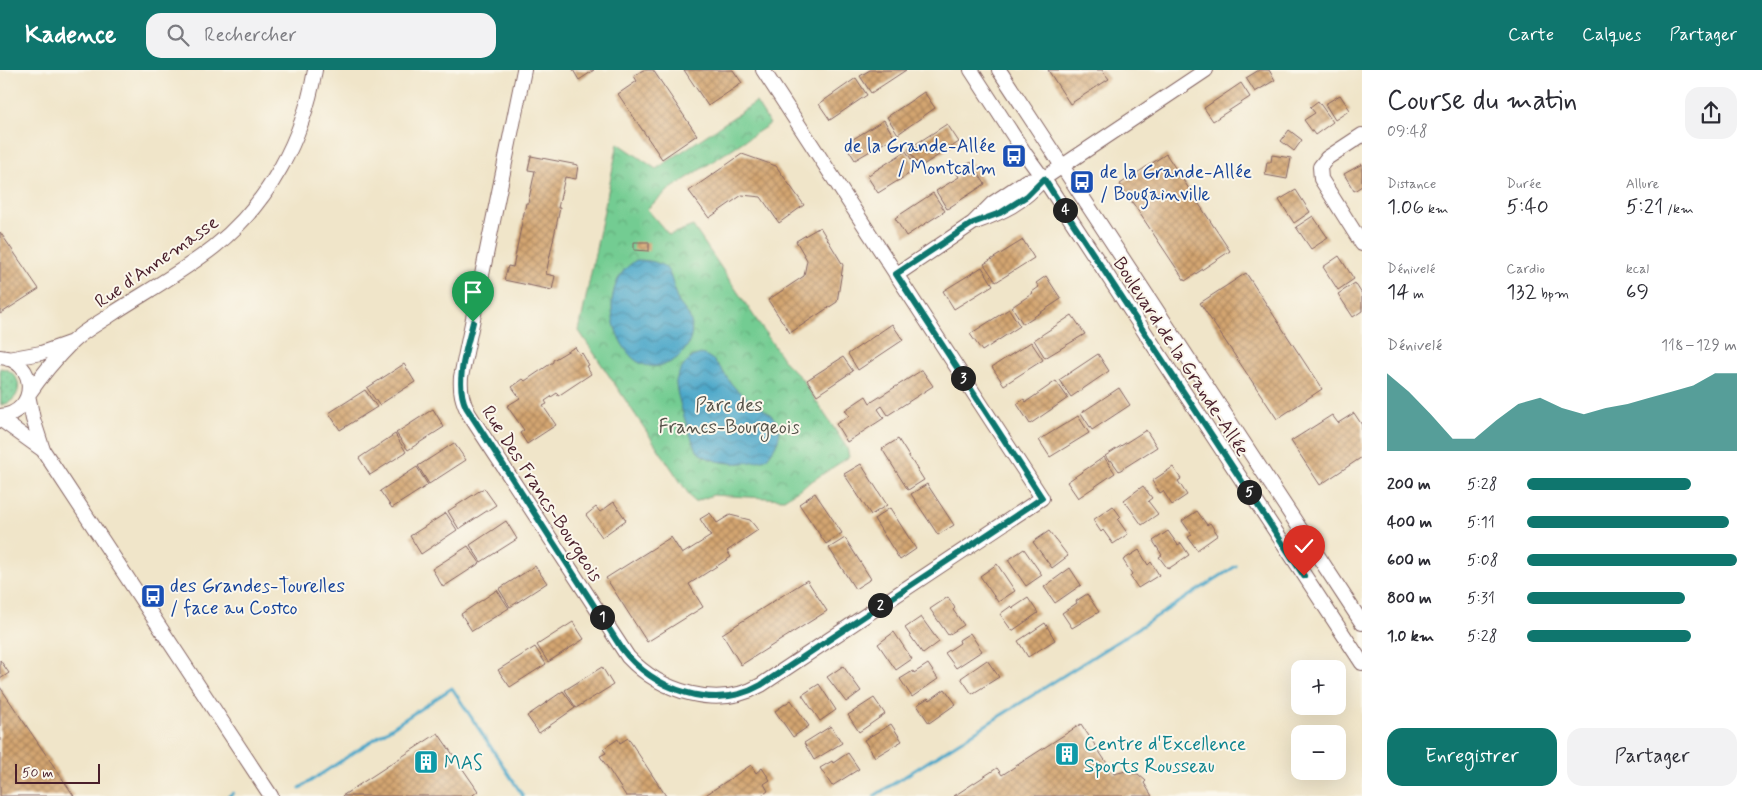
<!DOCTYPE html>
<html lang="fr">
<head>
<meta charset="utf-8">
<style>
  body { margin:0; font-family:Mynerve,sans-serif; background:#f2f2f3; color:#2b2b33; height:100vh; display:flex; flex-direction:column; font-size:19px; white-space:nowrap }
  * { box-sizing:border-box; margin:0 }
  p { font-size:16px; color:#7c7c81 }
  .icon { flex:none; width:28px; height:28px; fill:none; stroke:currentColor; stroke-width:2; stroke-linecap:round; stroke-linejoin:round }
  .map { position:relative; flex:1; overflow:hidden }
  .panel { display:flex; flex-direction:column; background:#fff; width:400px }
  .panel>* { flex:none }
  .buttons { position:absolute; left:1291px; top:590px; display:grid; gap:10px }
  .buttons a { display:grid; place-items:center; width:55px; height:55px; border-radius:10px; background:#fff; box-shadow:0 5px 20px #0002; font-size:25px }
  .scale { position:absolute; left:15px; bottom:12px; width:85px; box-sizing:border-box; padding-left:5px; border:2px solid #4a1f2b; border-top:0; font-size:14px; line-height:18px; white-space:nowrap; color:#4a1f2b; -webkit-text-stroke:4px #fbf7ec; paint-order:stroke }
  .pin { position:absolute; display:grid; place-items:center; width:42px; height:42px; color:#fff; margin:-51px -21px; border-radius:50% 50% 50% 0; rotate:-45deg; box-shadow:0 0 5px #0007 }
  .pin .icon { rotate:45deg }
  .km { position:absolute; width:25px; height:25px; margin:-12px; border-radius:50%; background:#222; color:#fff; font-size:14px; line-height:25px; text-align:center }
  .round { display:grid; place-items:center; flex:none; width:52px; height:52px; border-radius:15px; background:#f2f2f3 }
  .overview { display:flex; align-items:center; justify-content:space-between; height:85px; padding:0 25px }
  h1 { font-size:28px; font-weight:600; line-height:38px }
  .figures { display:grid; grid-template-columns:repeat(3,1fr); gap:8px; height:85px; padding:5px 25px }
  .figures div { display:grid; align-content:center }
  .figures b { font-size:21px; font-weight:600 }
  .figures small { font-size:14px; font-weight:400 }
  .figures p { font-size:14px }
  .chart { height:140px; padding:10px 25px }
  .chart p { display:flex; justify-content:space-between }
  .chart svg { width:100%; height:90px; margin-top:5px; fill:#0f766e; opacity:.7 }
  .action { display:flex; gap:10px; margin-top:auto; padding:10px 25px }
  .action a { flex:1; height:58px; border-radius:15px; background:#0f766e; color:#fff; font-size:20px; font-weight:600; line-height:58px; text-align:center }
  .action a+a { background:#f2f2f3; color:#2b2b33 }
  ul { padding:0 25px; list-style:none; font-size:16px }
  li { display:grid; grid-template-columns:80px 60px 1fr; align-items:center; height:38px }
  li i { height:12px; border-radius:6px; background:#0f766e }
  header { display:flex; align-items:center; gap:30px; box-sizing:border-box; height:70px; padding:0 25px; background:#0f766e; color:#fff }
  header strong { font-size:24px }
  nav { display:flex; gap:28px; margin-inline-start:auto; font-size:18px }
  .search { width:350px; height:45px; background:#f2f2f3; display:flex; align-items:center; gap:12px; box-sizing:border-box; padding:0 18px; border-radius:15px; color:#7c7c81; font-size:19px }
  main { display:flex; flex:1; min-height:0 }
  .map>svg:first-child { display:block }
  .grass { fill:url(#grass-dots); stroke:#5e765e }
  .park { fill:url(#park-crowns); stroke:#5e765e }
  .water { fill:url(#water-waves); stroke:#4a637a }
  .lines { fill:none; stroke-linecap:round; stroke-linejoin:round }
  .stream { stroke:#4ba7c9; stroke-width:3 }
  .building { fill:url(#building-cross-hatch) }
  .minor-casing { stroke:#846462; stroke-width:16 }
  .minor { stroke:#fff; stroke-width:14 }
  .route-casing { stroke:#fff; stroke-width:10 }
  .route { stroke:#0f766e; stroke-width:6 }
  .labels { text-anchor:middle; stroke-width:4; stroke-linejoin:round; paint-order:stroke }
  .transit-label { font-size:19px; fill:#164399; stroke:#fbf7ec; text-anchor:start }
  .street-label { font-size:19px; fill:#4a1f2b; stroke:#fbf7ec }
  .park-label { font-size:19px; fill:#56534a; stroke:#fbf7ec }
  .culture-label { font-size:19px; fill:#0d838f; stroke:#fbf7ec; text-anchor:start }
</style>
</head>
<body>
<header>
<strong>Kadence</strong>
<div class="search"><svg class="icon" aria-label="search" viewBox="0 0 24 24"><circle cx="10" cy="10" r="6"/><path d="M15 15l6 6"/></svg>Rechercher</div>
<nav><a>Carte</a><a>Calques</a><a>Partager</a></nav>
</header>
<main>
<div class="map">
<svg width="1362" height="726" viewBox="0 0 1362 726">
  <defs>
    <pattern id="grass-dots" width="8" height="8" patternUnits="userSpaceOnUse" patternTransform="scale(1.25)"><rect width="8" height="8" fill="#73cc92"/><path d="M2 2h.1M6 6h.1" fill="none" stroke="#60a577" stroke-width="1.8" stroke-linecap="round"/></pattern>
    <pattern id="park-crowns" width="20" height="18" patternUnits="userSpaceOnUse" patternTransform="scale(1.25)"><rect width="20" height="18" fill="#73cc92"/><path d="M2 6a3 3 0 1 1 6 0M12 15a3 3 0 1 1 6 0" fill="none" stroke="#60a577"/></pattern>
    <pattern id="water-waves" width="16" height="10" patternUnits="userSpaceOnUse" patternTransform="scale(1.25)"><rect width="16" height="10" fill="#4ba7c9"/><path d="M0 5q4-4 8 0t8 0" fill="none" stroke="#4087a3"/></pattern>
    <pattern id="building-cross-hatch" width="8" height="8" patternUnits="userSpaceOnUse" patternTransform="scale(1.25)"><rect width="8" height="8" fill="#d3a571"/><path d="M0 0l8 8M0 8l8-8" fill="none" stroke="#ad865d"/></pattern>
  </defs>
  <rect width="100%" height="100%" fill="#fbf7ec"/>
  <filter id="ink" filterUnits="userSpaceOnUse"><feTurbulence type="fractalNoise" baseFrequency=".02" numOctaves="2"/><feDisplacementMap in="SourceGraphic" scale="10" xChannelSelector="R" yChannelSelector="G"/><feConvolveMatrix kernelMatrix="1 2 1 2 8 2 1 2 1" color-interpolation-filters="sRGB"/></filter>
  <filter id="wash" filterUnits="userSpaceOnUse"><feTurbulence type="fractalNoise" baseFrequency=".0096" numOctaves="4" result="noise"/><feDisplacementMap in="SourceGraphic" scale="20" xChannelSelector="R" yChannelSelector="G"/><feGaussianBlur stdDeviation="1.12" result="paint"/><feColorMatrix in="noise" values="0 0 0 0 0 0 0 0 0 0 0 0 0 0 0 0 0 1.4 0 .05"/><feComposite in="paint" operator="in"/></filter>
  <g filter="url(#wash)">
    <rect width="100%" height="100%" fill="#f0e5c9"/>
    <path class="grass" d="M 0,298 C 24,301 25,331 1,335 Z"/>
    <path class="park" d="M 756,32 L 770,54 L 669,120 L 647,139 L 669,165 L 693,156 L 785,292 L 801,308 L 847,378 L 849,387 L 784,429 L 713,425 L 694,432 L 579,261 L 618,73 L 656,99 Z"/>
    <path class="water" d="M 636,190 C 645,190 657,191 665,197 C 673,205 673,219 677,229 C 680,236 687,241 690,248 C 692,253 692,261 691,267 C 684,294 648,308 629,284 C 611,262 605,227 622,203 C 625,198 631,194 636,190 Z
      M 701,284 C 719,288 724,307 736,319 C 762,342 800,349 766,389 C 745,395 718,396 699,383 C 693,378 674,319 676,311 C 677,304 685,293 691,288 C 693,286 698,285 701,284 Z"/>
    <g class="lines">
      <path class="stream" d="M 300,718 L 452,618 L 523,726
        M 229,726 L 233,723
        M 874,726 L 1236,496"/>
    </g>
    <g id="blocks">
      <path class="building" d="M 573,0 L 594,0 L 579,10 Z
        M 643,0 L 653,0 L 697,65 L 662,89 L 618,24 L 637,11 L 634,6 Z
        M 684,0 L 733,0 L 742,13 L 708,36 Z
        M 870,0 L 906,0 L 871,23 L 860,6 Z
        M 1048,0 L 1102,0 L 1109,9 L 1070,34 Z
        M 1259,0 L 1269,0 L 1275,10 L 1255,22 L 1246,8 Z
        M 856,8 L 867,25 L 830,50 L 819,34 Z
        M 1241,13 L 1250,27 L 1213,51 L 1204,38 Z
        M 924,22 L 935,38 L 898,64 L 887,47 Z
        M 1340,25 L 1350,40 L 1335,50 L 1325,34 Z
        M 1318,31 L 1333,52 L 1315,65 L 1304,50 L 1315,43 L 1310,37 Z
        M 884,50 L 894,67 L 855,90 L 845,74 Z
        M 947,54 L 959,72 L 920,97 L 908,79 Z
        M 1289,60 L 1302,70 L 1294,81 L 1281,71 Z
        M 906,81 L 917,99 L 878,123 L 867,106 Z
        M 742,84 L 776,96 L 804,135 L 779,153 L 761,127 L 742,125 L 709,148 L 689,121 Z
        M 1166,84 L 1230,181 L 1185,211 L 1120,114 Z
        M 1272,85 L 1291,88 L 1287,109 L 1265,105 L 1267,92 L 1271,92 Z
        M 531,86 L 578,95 L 576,109 L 565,107 L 558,138 L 560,138 L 546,204 L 555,206 L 552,220 L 504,210 L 508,196 L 513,197 L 526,133 L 528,133 L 535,101 L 528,100 Z
        M 971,92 L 985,114 L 947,139 L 936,121 L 959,107 L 956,102 Z
        M 1362,94 L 1362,116 L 1354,121 L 1344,104 Z
        M 1296,120 L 1310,142 L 1294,153 L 1279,130 Z
        M 933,123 L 945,141 L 906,166 L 895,148 Z
        M 1313,146 L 1328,168 L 1311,179 L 1296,157 Z
        M 820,157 L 843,195 L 837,232 L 790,263 L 768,230 L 804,206 L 807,190 L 796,171 Z
        M 0,162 L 39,219 L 0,244 Z
        M 1023,170 L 1034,188 L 996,212 L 984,194 Z
        M 634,172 L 649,172 L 649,181 L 634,180 Z
        M 1339,186 L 1354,209 L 1338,220 L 1323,197 Z
        M 982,197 L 993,215 L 954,239 L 943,221 Z
        M 1246,203 L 1322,319 L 1277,349 L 1200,233 Z
        M 1046,206 L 1061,229 L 1023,254 L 1012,237 L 1033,223 L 1032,222 L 1039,217 L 1036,213 Z
        M 1355,213 L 1362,224 L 1362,241 L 1353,247 L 1338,224 Z
        M 1009,239 L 1020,256 L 982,281 L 970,264 Z
        M 1072,245 L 1085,264 L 1045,288 L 1034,270 Z
        M 892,254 L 903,270 L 858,300 L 848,284 Z
        M 1031,272 L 1043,290 L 1004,315 L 992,297 Z
        M 575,277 L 580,285 L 582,283 L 589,295 L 586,296 L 591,304 L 558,326 L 557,323 L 545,331 L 547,334 L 543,336 L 556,355 L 527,374 L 520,363 L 524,360 L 507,336 L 520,328 L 512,317 L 523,309 L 525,311 L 553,292 L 553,290 Z
        M 1098,284 L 1109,301 L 1071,327 L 1059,310 Z
        M 843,287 L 853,301 L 817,325 L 807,310 Z
        M 404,294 L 415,312 L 379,335 L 367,318 Z
        M 922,300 L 933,316 L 888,345 L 882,336 L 878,339 L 884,348 L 847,372 L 836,354 L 849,346 L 845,340 L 866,326 L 870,333 Z
        M 1056,311 L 1068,328 L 1030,354 L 1017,334 L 1024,329 L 1026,332 Z
        M 1119,318 L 1130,335 L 1092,360 L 1081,343 Z
        M 365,320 L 377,337 L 340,360 L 329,343 Z
        M 433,339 L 444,357 L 408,380 L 396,363 Z
        M 1354,343 L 1362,355 L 1362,387 L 1320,415 L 1291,371 L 1332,345 L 1338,353 Z
        M 1078,346 L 1089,363 L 1050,387 L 1039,370 Z
        M 1146,360 L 1157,377 L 1119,401 L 1111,390 L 1109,391 L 1105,386 Z
        M 395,364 L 406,382 L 370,405 L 359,388 Z
        M 898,369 L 924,410 L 908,420 L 882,379 Z
        M 454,373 L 466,390 L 429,414 L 418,396 Z
        M 1104,387 L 1115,403 L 1078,428 L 1067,412 Z
        M 861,394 L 887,435 L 871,445 L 844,404 Z
        M 417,397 L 428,415 L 392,438 L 380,421 Z
        M 1173,397 L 1181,409 L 1178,411 L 1187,425 L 1172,435 L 1163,421 L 1160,423 L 1152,411 Z
        M 927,414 L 954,455 L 938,465 L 911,424 Z
        M 1143,416 L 1152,428 L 1148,431 L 1158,444 L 1142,455 L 1124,430 Z
        M 484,418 L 496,435 L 459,459 L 448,441 Z
        M 815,423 L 842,463 L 826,474 L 799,434 Z
        M 614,432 L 626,450 L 602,467 L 586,445 L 596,437 L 600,442 Z
        M 1113,436 L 1121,447 L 1118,450 L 1128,464 L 1113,474 L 1103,460 L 1101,462 L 1093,450 Z
        M 890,438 L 916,479 L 900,490 L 874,449 Z
        M 1197,441 L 1207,455 L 1210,453 L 1218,465 L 1197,480 L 1188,467 L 1192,465 L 1182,451 Z
        M 446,443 L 457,460 L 421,484 L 410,466 Z
        M 710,443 L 717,453 L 730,445 L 750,450 L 758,460 L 727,481 L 731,487 L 689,514 L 703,537 L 647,572 L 606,508 L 671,467 L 682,484 L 711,466 L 700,449 Z
        M 506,451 L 517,469 L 481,492 L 470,475 Z
        M 1049,461 L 1068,486 L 1052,498 L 1033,472 Z
        M 1168,461 L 1178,475 L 1181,473 L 1189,485 L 1168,499 L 1159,487 L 1162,485 L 1153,471 Z
        M 845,468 L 871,509 L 855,519 L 829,478 Z
        M 468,476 L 480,493 L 443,517 L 432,499 Z
        M 1024,479 L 1042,505 L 1026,516 L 1008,490 Z
        M 1139,480 L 1148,495 L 1151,492 L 1159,505 L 1138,518 L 1130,506 L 1132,504 L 1123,490 Z
        M 997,494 L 1015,521 L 998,532 L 980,506 Z
        M 535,496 L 547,513 L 510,537 L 499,519 Z
        M 1070,498 L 1081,515 L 1055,533 L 1044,517 Z
        M 807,510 L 827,541 L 741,595 L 722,564 Z
        M 497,520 L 509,538 L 472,561 L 461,544 Z
        M 1087,524 L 1099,542 L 1072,558 L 1062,543 L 1077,533 L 1076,531 Z
        M 948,527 L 955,538 L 953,540 L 964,555 L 948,565 L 930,539 Z
        M 1028,528 L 1038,543 L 1012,561 L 1000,544 L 1011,536 L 1013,538 Z
        M 921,547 L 939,572 L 923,584 L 905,558 Z
        M 573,552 L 584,569 L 548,592 L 537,575 Z
        M 1045,553 L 1055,570 L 1028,587 L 1018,571 Z
        M 894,562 L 912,589 L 896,600 L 878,574 Z
        M 970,563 L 982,581 L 956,598 L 945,583 L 960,573 L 959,570 Z
        M 535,577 L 546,594 L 510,617 L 498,600 Z
        M 0,590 L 9,603 L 0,609 Z
        M 987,590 L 999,607 L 972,624 L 961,608 Z
        M 928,594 L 938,609 L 912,627 L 900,609 L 913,601 L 914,603 Z
        M 843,596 L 861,621 L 846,632 L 827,607 Z
        M 602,597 L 613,615 L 576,638 L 565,620 Z
        M 819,614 L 836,640 L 820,651 L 802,625 Z
        M 0,617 L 74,726 L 0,726 Z
        M 945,619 L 956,634 L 929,653 L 917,635 L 928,628 L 930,630 Z
        M 563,621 L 575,638 L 539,663 L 527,646 Z
        M 874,628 L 885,644 L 859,662 L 848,645 Z
        M 791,630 L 809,656 L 793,667 L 775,641 Z
        M 891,654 L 902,671 L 875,687 L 864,670 Z
        M 1081,654 L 1114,704 L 1126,701 L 1138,704 L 1146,711 L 1144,713 L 1152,726 L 954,726 L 997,698 L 1002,705 Z
        M 831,656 L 842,673 L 814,690 L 804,673 Z
        M 438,663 L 478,721 L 473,725 L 474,726 L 342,726 Z
        M 628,668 L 666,726 L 626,726 L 600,686 L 606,683 L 603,679 L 618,669 L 620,673 Z
        M 848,683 L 859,699 L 832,716 L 820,698 L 832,691 L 833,693 Z
        M 751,695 L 756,703 L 762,698 L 770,710 L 764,714 L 768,721 L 761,726 L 704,726 Z"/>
    </g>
  </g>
  <g filter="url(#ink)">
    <use href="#blocks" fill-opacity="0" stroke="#846462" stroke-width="1"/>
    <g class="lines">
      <defs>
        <path id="minor" d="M 524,0 L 461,307 C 460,321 462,331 469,344 L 628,587 C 661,622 717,640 761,615 L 1042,428 L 763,0
          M 971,0 L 1026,85 L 1050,118 L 1362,593
          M 999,0 L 1362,553
          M 1362,65 L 1327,88 L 1320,97 L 1321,109 L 1362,174
          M 973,153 C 1003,142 1023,133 1043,109 L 1206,0
          M 896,205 L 973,153 L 993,133 L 1026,111 L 1043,109
          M 0,287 C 38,290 39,343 0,346
          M 8,289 L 41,283 L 72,272
          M 28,325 L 33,349 L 43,380 L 271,726
          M 28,325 C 41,306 56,288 72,272 C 83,261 99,253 112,244 C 146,222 182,202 214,177 C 269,133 303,69 315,0
          M 0,349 L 43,380"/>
      </defs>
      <use href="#minor" class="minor-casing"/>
      <use href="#minor" class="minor"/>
    </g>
  </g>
  <g class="lines" filter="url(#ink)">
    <defs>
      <path id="route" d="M 473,252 C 467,278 454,312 466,337 L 622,579 C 653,620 714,642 761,615 L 1042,428 L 896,204 L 973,153 L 1000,143 L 1027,126 L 1044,109 L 1304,506"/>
    </defs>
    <use href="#route" class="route-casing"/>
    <use href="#route" class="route"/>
  </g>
  <defs>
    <symbol id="bus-square" viewBox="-11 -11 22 22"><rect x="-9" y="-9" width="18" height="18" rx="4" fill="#1a4fb4" stroke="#fbf7ec"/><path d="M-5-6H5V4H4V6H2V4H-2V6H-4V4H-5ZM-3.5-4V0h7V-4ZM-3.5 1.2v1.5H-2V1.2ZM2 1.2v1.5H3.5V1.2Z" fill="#fff"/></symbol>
    <symbol id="building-square" viewBox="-11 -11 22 22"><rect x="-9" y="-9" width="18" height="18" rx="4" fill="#0f9aa8" stroke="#fbf7ec"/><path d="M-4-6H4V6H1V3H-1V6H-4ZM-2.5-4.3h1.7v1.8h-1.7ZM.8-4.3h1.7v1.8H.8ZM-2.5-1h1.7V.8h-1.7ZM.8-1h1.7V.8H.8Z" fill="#fff"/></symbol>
  </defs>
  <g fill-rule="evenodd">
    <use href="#bus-square" x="1000" y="72" width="28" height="28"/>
    <use href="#bus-square" x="1068" y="98" width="28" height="28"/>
    <use href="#bus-square" x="139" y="512" width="28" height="28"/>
    <use href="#building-square" x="1053" y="670" width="28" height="28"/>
    <use href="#building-square" x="412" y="678" width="28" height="28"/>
  </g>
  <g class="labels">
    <g class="transit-label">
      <text x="996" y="82" text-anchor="end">de la Grande-Allée<tspan x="996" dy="22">/ Montcalm</tspan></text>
      <text x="1100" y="108">de la Grande-Allée<tspan x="1100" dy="22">/ Bougainville</tspan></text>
      <text x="170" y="522">des Grandes-Tourelles<tspan x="170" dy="22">/ face au Costco</tspan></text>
    </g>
    <g class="street-label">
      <text transform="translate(156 191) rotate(-35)" y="7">Rue d'Annemasse</text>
      <text transform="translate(1182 286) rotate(57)" y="7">Boulevard de la Grande-Allée</text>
      <text transform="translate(543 423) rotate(57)" y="7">Rue Des Francs-Bourgeois</text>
    </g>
    <g class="park-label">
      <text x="729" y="341">Parc des<tspan x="729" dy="22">Francs-Bourgeois</tspan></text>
    </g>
    <g class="culture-label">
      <text x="1084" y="680">Centre d'Excellence<tspan x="1084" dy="22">Sports Rousseau</tspan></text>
      <text x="444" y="699">MAS</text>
    </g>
  </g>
</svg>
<div class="buttons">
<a>+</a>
<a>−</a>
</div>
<div class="scale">50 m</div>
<div class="pin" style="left:473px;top:252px;background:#1e9e55"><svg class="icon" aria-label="arrive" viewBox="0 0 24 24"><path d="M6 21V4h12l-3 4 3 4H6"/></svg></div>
<div class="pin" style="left:1304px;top:506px;background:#d93025"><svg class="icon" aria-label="check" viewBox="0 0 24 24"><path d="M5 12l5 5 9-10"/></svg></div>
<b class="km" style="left:602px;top:547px">1</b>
<b class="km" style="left:880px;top:535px">2</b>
<b class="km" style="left:963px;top:308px">3</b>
<b class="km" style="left:1065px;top:140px">4</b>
<b class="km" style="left:1249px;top:422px">5</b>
</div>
<section class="panel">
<div class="overview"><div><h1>Course du matin</h1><p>09:48</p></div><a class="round"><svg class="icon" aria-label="share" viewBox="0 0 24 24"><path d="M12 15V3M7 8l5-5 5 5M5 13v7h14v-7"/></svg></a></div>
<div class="figures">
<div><p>Distance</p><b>1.06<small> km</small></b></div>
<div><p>Durée</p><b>5:40</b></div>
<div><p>Allure</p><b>5:21<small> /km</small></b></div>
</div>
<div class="figures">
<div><p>Dénivelé</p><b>14<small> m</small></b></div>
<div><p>Cardio</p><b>132<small> bpm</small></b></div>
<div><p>kcal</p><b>69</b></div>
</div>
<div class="chart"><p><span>Dénivelé</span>118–129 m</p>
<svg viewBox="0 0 160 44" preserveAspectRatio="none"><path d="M0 44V6L10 15L20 26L30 38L40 38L50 29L60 21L70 18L80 23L90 26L100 23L110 21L120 18L130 15L140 12L150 6L160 6V44z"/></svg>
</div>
<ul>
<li><b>200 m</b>5:28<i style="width:78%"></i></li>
<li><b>400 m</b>5:11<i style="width:96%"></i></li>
<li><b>600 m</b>5:08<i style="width:100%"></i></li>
<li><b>800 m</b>5:31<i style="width:75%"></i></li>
<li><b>1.0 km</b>5:28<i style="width:78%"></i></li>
</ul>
<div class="action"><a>Enregistrer</a><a>Partager</a></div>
</section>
</main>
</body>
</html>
